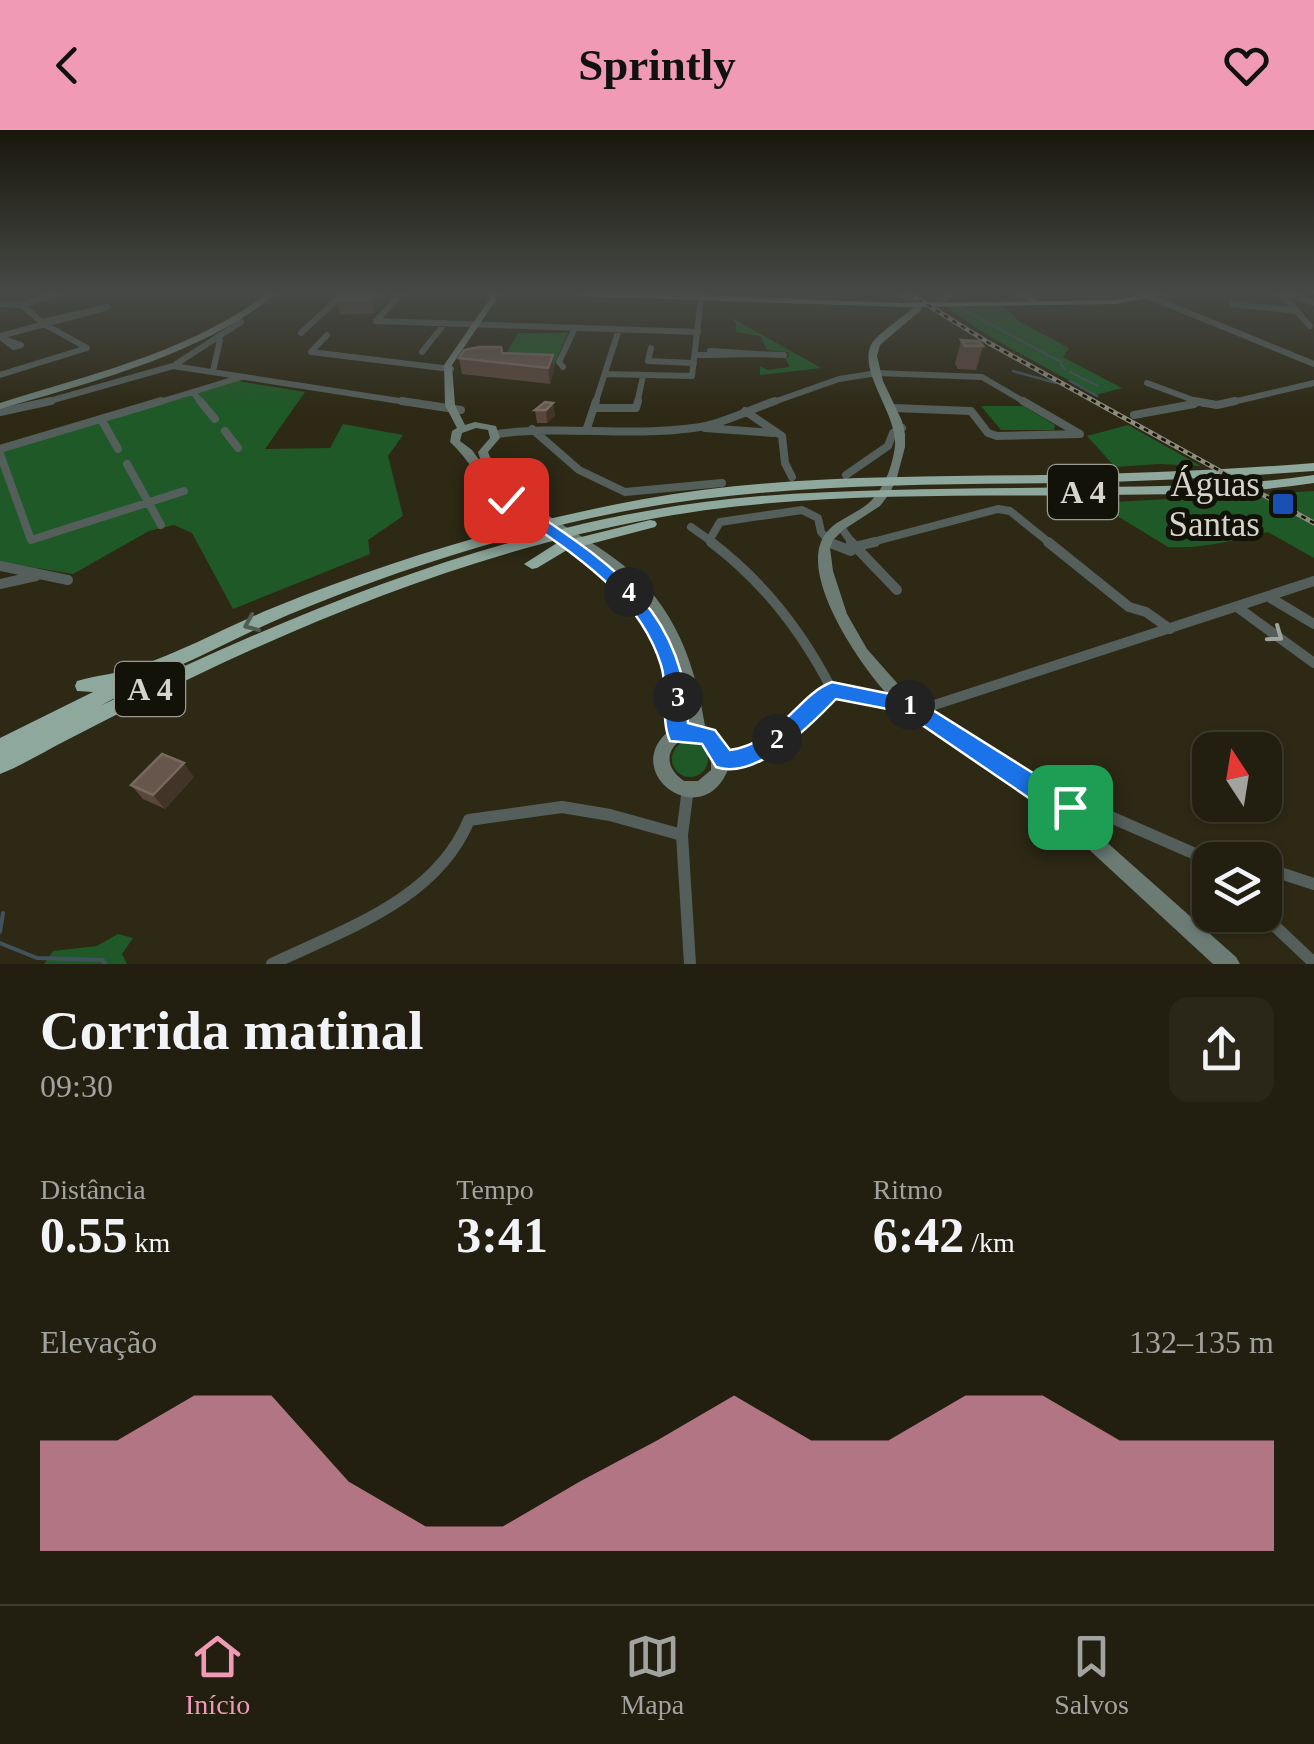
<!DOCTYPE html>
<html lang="pt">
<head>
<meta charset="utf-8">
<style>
  body { margin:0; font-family:Georgia,serif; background:#2a2719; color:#f1f3f6; height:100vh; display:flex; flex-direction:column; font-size:38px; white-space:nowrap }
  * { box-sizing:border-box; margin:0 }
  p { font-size:32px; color:#a2a29f }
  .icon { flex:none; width:55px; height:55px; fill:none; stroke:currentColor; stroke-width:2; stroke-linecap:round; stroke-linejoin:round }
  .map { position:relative; height:834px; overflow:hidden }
  .details { display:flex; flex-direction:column; background:#221f10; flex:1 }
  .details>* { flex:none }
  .needle { width:65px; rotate:348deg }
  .buttons { position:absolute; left:1192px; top:602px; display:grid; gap:20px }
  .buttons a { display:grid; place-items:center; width:90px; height:90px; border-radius:20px; background:#221f10; box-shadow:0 2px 8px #0004,0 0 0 2px #3f3d30; font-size:50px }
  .pin { position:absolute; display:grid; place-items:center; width:85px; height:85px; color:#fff; margin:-42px; border-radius:20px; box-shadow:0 5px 15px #0006 }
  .km { position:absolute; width:50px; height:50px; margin:-25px; border-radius:50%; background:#222; color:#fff; font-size:28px; line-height:50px; text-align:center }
  .round { display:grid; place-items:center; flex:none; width:105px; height:105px; border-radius:20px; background:#2a2719 }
  .summary { display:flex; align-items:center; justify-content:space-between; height:170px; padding:0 40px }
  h1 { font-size:55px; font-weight:700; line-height:75px }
  .figures { display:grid; grid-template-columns:repeat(3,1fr); gap:15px; height:170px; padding:10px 40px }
  .figures div { display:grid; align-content:center }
  .figures b { font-size:50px; font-weight:700 }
  .figures small { font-size:28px; font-weight:400 }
  .figures p { font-size:28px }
  .chart { height:280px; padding:20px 40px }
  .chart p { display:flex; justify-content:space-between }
  .chart svg { width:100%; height:180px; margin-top:10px; fill:#f09ab6; opacity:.7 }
  header { display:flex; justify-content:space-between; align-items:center; height:130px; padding:0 40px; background:#f09ab6; color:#111; font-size:45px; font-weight:700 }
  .tab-bar { display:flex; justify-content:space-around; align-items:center; height:140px; border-top:2px solid #3f3d30; background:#221f10; font-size:28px; color:#a2a29f }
  .tab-bar a { display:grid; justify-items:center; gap:5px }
  .tab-bar .current { color:#f09ab6 }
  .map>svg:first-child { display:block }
  .green { fill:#1e5927 }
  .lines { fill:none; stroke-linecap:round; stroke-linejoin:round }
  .stream-far1 { stroke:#40525d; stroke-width:2.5 }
  .stream { stroke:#40525d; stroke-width:4 }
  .street-far3 { stroke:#545e5a; stroke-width:6 }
  .street-far2 { stroke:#545e5a; stroke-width:8 }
  .street-far1 { stroke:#545e5a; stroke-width:10 }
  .street { stroke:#545e5a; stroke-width:12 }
  .secondary { fill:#6c7c75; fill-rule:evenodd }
  .primary { fill:#7e938a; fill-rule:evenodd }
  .highway { fill:#8ea89d; fill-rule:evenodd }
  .rail-casing { stroke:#8d8b7b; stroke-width:5 }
  .rail { stroke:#131209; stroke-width:2.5; stroke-dasharray:5; stroke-linecap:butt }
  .wall { fill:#59473c }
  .shaded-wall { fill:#423426 }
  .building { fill:#67564c; stroke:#786a5f; stroke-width:2.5 }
  .oneway { stroke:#505d53 }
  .oneway2 { stroke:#a2a59c }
  .route { fill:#1a73e8; stroke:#fff; stroke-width:2.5 }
  .transit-dot { fill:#1a4fb4; stroke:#131209; stroke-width:4 }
  .labels { text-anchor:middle; stroke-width:10; stroke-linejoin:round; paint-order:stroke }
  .shield { fill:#131209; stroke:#9c9a8f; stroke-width:2.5 }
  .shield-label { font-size:32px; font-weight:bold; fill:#d6d4c8 }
  .poi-label { font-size:35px; fill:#d6d4c8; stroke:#131209; text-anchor:end }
</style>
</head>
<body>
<header><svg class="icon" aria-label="back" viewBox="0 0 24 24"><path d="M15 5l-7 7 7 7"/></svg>Sprintly<svg class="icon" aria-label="heart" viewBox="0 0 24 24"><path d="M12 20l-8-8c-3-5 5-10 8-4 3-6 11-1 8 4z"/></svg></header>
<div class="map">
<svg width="1314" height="834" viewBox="0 0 1314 834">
  <rect width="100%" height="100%" fill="#2d2915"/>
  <path class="green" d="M 1002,174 L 1020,192 L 1069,218 L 1063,227 L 1122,258 L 1096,265 L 997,211 L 942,175 Z
    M 731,189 L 734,189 L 821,238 L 760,245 L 760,236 L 768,240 L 790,237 L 785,228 L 789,227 L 788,222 L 767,220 L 760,206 L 736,202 L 736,193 Z
    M 518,203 L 568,203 L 554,235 L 504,227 Z
    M 238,251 L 305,262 L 265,319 L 330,318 L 343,294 L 403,305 L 388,326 L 403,386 L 368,410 L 370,424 L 233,479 L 192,403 L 174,395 L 149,401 L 73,444 L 0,432 L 0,322 Z
    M 981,276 L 1023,276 L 1055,295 L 1054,300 L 1001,300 Z
    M 1128,295 L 1201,336 L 1159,334 L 1115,337 L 1087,306 Z
    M 1314,361 L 1314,428 L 1268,402 C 1233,411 1202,419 1168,417 L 1096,373 Z
    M672 629a18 18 0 1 1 36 0a18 18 0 1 1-36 0Z
    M 118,804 L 133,808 L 122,824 L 127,834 L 44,834 L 53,821 L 97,816 Z"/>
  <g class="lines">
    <path class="stream-far1" d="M 959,177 L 989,194
      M 992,195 L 1061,232
      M 1061,235 L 1065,239
      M 1013,241 L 1056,253
      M 1070,242 L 1098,256
      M 1070,251 L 1097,266"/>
    <path class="stream" d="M 0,802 L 3,783
      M 0,813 L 37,828 L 103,830 L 105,834"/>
    <path class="street-far3" d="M 901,164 L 914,175
      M 1281,164 L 1310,196
      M 1289,164 L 1314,173
      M 1150,167 L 1314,234
      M 937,173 L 950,164
      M 0,174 L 22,175 L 56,164
      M 1233,174 L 1297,181
      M 22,175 L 44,194 L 87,218
      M 376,191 L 698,202
      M 376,191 L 401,164
      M 301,203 L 343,164
      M 327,205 L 311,222 L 451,239
      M 0,206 L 108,177 L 42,192
      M 2,208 L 14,217 L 21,215 L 4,209
      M 651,218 L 648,231 L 694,233
      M 710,221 L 757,224 L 710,225 Z
      M 422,222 L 445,193
      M 757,224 L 784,225
      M 695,225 L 710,225
      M 176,234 L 241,192 L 237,189
      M 563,237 L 559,232 L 575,198
      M 213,241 L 220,210
      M 605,244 L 692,246 L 701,168
      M 0,245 L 87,218
      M 1147,253 L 1204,274
      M 193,262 L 202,274
      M 39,274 L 173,236 L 419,274
      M 153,274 L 242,247
      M 595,274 L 619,199
      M 637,274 L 643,246
      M 768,274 L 839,249 L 877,243 L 982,247 L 1028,274
      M 1224,274 L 1314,253"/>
    <path class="street-far2" d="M 200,271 L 215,289
      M 402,271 L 461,280
      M 1194,271 L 1217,275 L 1235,271
      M 594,278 L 636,278 L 638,271
      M 893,278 L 971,281 L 988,303 L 997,306 L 1080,304 L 1023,271
      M 745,281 L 782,306 L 785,333 L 792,347
      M 0,282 L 51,271
      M 1134,285 L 1194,274
      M 101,289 L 118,319
      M 705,298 L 774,303
      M 532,299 L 579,340 L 625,362 L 722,353
      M 225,301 L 238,318
      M 586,301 L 596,271
      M 497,304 C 562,295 628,307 693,298 C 720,295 749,280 775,271
      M 0,319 L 161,271
      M 0,324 L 31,410 L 184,361
      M 127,334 L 161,395
      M 846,345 L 888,316 L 893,303 L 902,298
      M 840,396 L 853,414
      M 691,397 L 715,414
      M 710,409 L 720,392 L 802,380 L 818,388 L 821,402 L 832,414
      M 865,414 L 998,379 L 1010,381 L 1051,414"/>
    <path class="street-far1" d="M 711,412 C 764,452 802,501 832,560
      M 828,412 L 851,421
      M 851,412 L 897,460
      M 1048,412 L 1129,477 L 1146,482 L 1170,499
      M 858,416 L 875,412
      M 0,436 L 68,450
      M 0,454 L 36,446
      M 1269,467 L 1314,494
      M 1237,477 L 1314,533
      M 919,580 L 1314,451"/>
    <path class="street" d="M 688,658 L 682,705 L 690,834
      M 1045,663 L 1078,673
      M 1064,681 L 1070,677 L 1090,678 L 1202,727 L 1219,730
      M 1265,738 L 1314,754
      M 1263,785 L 1314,833
      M 272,834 C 345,799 436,770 469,690 L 562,677 L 610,685 L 682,705"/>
    <path class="secondary" d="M 267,164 L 275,164 C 207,223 86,254 0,279 L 0,273 C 92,244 189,222 267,164 Z
      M 493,164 L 500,164 L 452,235 L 455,275 L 465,295 L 475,292 L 496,296 L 500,308 L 488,322 C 499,352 526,370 552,388 C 575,403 601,417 623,435 C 675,476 695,533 705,596 L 720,606 L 728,622 C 769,617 799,584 827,556 L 832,554 L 888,565 C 860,535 794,440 827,402 C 835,392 848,387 859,380 C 881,368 892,340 895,316 C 898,284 856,240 872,213 C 878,204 904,186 913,178 L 910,175 L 911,173 L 917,173 L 921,176 L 921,180 L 880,215 L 877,226 L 883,251 L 902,291 L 905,304 L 905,317 L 897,347 L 890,363 L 880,376 L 843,400 L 833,410 L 830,418 L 833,441 L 847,484 L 867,519 L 912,570 L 1031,645 L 1236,827 L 1240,834 L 1213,834 L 1019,655 L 904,581 L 835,567 C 805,598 774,631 729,637 C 704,706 617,642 670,600 C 668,574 667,549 658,524 C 633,451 553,417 499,371 C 480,354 470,330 450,312 L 452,301 L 457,298 L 445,275 L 444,235 ZM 476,298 L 488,300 L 490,308 L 478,322 L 482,334 L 472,320 L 460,311 L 462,303 ZM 564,406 C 628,449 665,479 683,557 C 679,545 677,531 671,519 C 649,470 607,437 564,406 ZM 683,560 L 689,593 L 685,594 ZM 685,607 L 700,609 L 711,621 L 711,640 L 698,651 L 684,651 C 664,637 665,619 685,607 Z
      M 1018,164 L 1027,164 L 1039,172 L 1032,174 Z"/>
    <path class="primary" d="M 579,164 L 663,164 L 904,173 L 1115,170 L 1147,164 L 1167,164 L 1115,174 L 904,177 L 583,166 Z"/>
    <path class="highway" d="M 1314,333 L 1314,341 C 1234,347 1153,351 1072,353 C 911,355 749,353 591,388 C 488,411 386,444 288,485 C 235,507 185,538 129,554 L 128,561 L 100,576 C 309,475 527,385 761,366 C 872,358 983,359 1095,357 C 1168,356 1241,356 1314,345 L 1314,353 C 1244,364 1174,364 1103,365 C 953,367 799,361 651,389 C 489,419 337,478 189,549 C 148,568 108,589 67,610 C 45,621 23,635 0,644 L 0,608 L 93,562 L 77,561 L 75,556 L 77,551 C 97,545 117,544 136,537 C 184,521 228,496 275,477 C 393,429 518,392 644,369 C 775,345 910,347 1043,345 C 1133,344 1224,340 1314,333 Z
      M 650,390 L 655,391 L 657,394 L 655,397 L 567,420 L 537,438 L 532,439 L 524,434 L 557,413 Z"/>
    <defs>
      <path id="rail" d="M 910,164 L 989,213 L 1314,393"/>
    </defs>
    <use href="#rail" class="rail-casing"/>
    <use href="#rail" class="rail"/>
  </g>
  <path class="wall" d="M 343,164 L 385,164 L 386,170 L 374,183 L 341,185 L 337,170 Z
    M 961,210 L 983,216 L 976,240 L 958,239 L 955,234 Z
    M 502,223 L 553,225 L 554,241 L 550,254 L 462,244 L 459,228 Z
    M 553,273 L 555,286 L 547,293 L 537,293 L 535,280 Z
    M 194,647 L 165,679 L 143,669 L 131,655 Z"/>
  <path class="shaded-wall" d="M 374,164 L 385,164 L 386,170 L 374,183 L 370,169 Z
    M 553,225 L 554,241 L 550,254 L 548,238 Z
    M 553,273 L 555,286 L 547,293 L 546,280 Z
    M 184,633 L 194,647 L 165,679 L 153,665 Z"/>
  <path class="building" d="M 343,164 L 374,164 L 370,169 L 337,170 Z
    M 961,210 L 979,211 L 983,216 L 965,216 Z
    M 479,217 L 501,217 L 502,223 L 553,225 L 548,238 L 459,228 L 464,220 Z
    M 545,272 L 553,273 L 546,280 L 535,280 Z
    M 162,624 L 184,633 L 153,665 L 131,655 Z"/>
  <defs><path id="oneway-chevron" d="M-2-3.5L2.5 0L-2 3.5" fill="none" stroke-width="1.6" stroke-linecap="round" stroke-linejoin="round" transform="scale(2.5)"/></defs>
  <use class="oneway" href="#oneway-chevron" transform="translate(251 494) rotate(157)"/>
  <use class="oneway2" href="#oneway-chevron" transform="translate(1276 505) rotate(36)"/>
  <linearGradient id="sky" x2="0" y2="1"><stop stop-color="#19170c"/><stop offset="0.58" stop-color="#464946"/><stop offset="1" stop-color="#464946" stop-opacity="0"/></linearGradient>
  <rect width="1314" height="281" fill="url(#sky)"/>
  <path class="route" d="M 501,367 L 512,367 C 600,428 685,473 688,593 L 715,600 L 730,620 C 781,612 797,565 832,552 L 915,569 L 1033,643 L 1065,668 L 1078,669 L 1082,677 L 1078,685 L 1064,692 L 903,582 L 836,569 C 811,595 756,651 716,637 L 702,614 L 670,611 C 660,589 669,559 661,535 C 637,458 562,418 501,373 Z"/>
  <rect class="transit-dot" x="1271" y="362" width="24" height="24" rx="5"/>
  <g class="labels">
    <g class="shield">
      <rect x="1048" y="335" width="70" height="54" rx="8"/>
      <rect x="115" y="532" width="70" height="54" rx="8"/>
    </g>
    <g class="shield-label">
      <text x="1083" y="373">A 4</text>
      <text x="150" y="570">A 4</text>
    </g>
    <g class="poi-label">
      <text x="1260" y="366">Águas<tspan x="1260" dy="40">Santas</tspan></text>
    </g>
  </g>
</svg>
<div class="buttons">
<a><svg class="needle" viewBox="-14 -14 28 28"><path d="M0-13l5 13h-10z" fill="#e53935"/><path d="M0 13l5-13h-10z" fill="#a2a29f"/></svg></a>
<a><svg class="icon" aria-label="layers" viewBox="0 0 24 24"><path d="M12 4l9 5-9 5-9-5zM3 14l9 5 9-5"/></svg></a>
</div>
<div class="pin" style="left:1070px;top:677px;background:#1e9e55"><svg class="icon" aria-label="arrive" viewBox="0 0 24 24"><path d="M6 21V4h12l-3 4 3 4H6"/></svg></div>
<div class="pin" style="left:506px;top:370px;background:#d93025"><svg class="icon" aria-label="check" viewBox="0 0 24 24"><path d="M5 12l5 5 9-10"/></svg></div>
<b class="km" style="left:910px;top:575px">1</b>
<b class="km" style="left:777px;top:609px">2</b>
<b class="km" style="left:678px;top:567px">3</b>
<b class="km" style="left:629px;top:462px">4</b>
</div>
<section class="details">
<div class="summary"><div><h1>Corrida matinal</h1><p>09:30</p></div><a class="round"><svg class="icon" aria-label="share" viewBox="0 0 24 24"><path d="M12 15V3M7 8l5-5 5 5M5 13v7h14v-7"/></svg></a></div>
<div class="figures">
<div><p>Distância</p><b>0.55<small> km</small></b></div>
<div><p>Tempo</p><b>3:41</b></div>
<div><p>Ritmo</p><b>6:42<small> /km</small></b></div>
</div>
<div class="chart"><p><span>Elevação</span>132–135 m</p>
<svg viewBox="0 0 160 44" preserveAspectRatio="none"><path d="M0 44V17L10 17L20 6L30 6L40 27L50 38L60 38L70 27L80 17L90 6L100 17L110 17L120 6L130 6L140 17L150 17L160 17V44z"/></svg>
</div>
</section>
<nav class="tab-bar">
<a class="current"><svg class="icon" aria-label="home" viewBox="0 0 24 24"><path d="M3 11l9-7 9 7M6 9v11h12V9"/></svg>Início</a>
<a><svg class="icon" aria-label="map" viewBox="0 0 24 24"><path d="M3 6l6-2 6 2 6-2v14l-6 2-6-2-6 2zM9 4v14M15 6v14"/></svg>Mapa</a>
<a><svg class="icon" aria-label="saved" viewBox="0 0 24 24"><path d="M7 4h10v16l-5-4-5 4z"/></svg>Salvos</a>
</nav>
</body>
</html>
